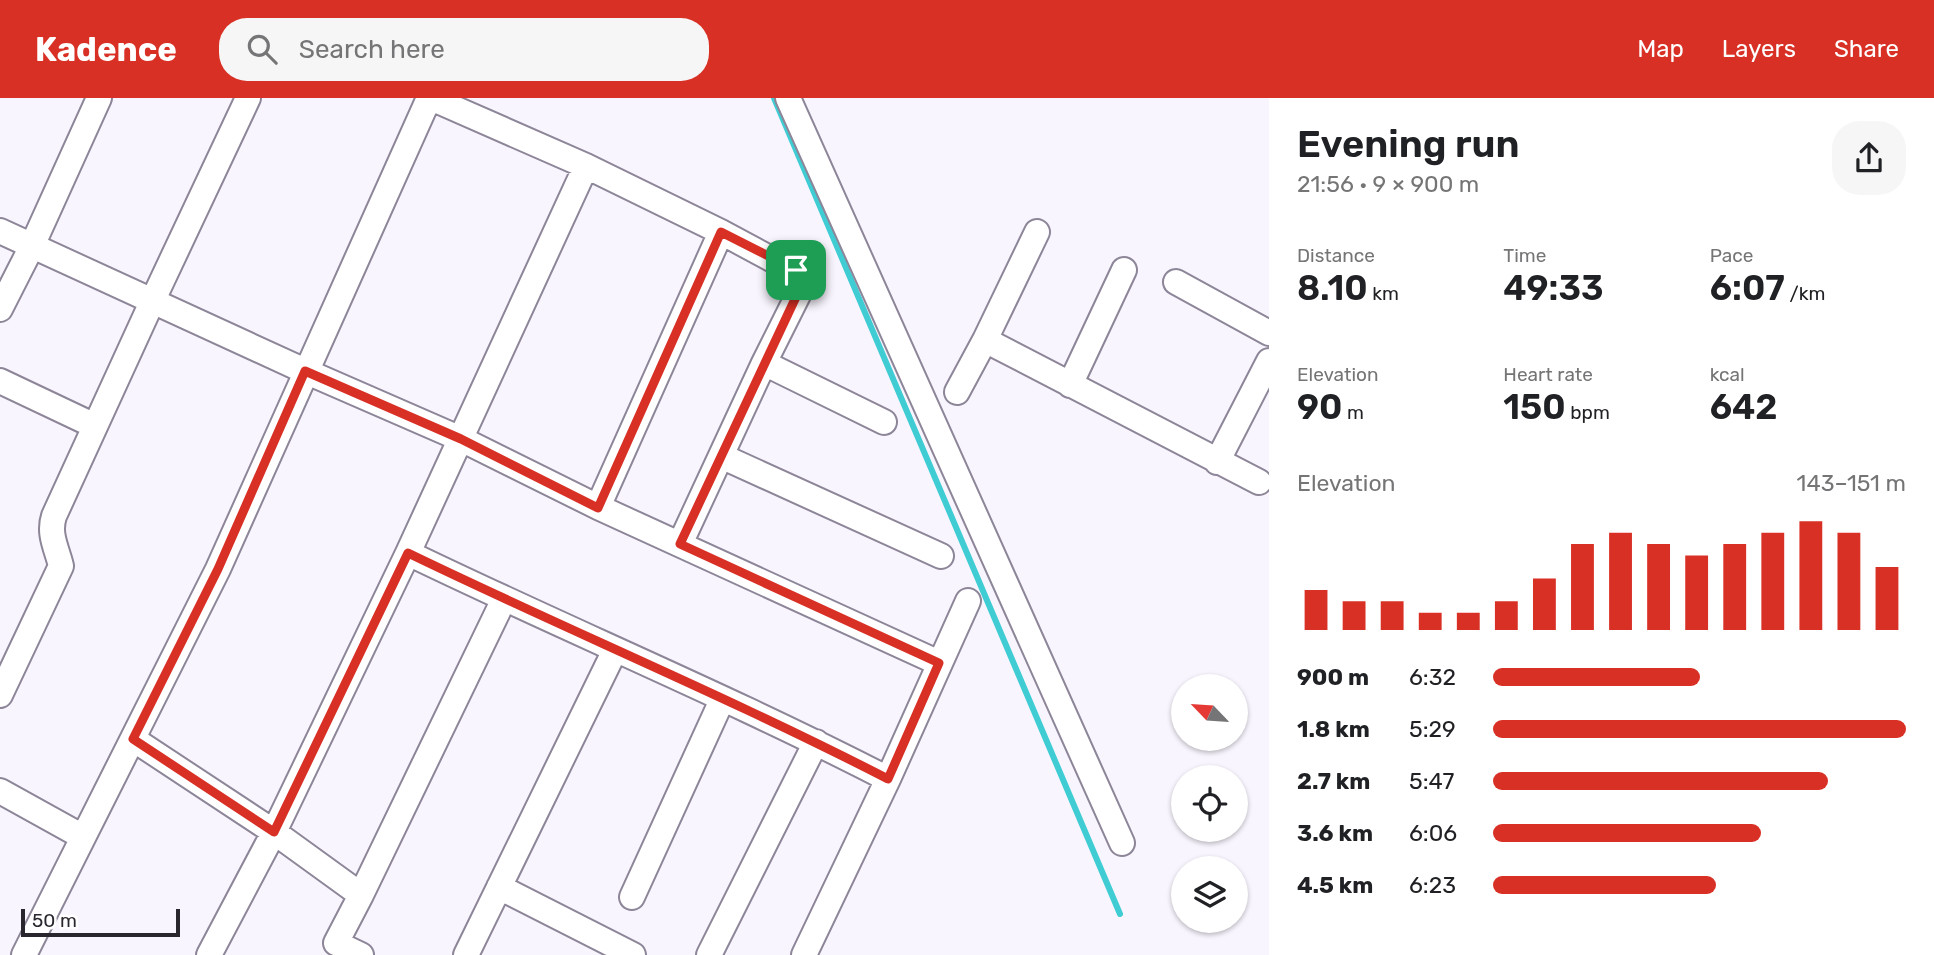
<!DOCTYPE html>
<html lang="en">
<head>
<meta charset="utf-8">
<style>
  body { margin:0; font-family:Rubik,sans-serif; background:#f6f6f6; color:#202124; height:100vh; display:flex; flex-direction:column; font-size:26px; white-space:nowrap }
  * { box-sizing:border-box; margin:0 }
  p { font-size:23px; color:#757577 }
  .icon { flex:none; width:38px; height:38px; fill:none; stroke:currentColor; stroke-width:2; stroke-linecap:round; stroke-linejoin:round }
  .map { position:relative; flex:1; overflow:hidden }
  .sheet { display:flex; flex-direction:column; background:#fff; width:665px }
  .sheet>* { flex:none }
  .needle { width:46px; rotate:295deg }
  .buttons { position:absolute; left:1171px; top:576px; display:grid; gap:14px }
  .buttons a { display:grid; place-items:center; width:77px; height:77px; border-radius:50%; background:#fff; box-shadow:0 2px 5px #0004; font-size:35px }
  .scale { position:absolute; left:21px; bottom:18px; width:159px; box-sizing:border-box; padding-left:7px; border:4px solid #2a262e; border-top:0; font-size:19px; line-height:24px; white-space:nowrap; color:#2a262e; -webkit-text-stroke:5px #fff; paint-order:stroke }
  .pin { position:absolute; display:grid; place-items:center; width:60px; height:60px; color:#fff; margin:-30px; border-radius:14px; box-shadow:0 4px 10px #0006 }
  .round { display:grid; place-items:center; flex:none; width:74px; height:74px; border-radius:28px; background:#f6f6f6 }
  .head { display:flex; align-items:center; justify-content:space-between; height:119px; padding:0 28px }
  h1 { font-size:38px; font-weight:600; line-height:52px }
  .metrics { display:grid; grid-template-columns:repeat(3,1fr); gap:10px; height:119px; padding:7px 28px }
  .metrics div { display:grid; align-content:center }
  .metrics b { font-size:35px; font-weight:600 }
  .metrics small { font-size:19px; font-weight:400 }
  .metrics p { font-size:19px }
  .chart { height:196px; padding:14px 28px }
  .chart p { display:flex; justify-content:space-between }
  .chart svg { width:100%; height:126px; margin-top:7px; stroke:#d93025; stroke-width:6 }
  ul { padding:0 28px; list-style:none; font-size:23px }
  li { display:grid; grid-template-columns:112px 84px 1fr; align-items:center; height:52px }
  li i { height:18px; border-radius:9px; background:#d93025 }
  header { display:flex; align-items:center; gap:42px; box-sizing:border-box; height:98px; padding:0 35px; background:#d93025; color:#fff }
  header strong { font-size:33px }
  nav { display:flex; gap:38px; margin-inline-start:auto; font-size:24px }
  .search { width:490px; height:63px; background:#f6f6f6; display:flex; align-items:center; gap:18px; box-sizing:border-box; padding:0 24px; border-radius:28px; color:#757577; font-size:26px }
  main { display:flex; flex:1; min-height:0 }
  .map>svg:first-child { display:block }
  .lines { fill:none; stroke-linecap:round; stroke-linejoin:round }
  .stream { stroke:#3fccd3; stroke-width:6 }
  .minor-casing { stroke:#8d8598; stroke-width:28 }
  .minor { stroke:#fff; stroke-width:24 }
  .route-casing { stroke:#fff; stroke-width:14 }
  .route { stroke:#d93025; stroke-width:9 }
</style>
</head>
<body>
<header>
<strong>Kadence</strong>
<div class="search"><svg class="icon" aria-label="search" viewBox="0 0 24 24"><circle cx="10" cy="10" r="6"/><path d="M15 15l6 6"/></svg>Search here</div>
<nav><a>Map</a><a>Layers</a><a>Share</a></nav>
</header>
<main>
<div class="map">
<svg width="1269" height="857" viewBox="0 0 1269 857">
  <rect width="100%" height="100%" fill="#f9f5fe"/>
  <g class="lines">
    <path class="stream" d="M 774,0 L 1120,816"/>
    <defs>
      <path id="minor" d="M 431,0 L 586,68 L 721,134 L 801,177 L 803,184 L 802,189 L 764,265 L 680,446
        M 788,0 L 1122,745
        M 0,133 L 305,273 L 461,341 L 598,409 L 939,565
        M 1176,184 L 1269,235
        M 0,211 L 32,148 L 99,0
        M 985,242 L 1259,384
        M 764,265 L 884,324
        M 0,283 L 95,328
        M 1070,287 L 1124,172
        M 957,294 L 985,242 L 1037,134
        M 721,358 L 941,458
        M 1217,364 L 1269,263
        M 598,409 L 721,134
        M 408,455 C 567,532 731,600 888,681 L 804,857
        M 0,597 L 61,468 C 57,451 48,436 54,418 L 152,204 L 248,0
        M 133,641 L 274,734 L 361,797 L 504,501
        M 888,681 L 968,503
        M 0,693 L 83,739
        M 499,789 L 633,857
        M 361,797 L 336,845 L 361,857
        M 632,799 L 722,602
        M 24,857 L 218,471 L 429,0
        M 209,857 L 274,734 L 408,455 L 586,68
        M 466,857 L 615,552
        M 709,857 L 816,644"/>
    </defs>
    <use href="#minor" class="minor-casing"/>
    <use href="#minor" class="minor"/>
  </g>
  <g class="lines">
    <defs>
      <path id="route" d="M 721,134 L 796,172 L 803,184 L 680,446 L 939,565 L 888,681 C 731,600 567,532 408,455 L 274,734 L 133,641 L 218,471 L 305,273 L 461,341 L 598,410 Z"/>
    </defs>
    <use href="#route" class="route-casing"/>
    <use href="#route" class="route"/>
  </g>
</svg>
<div class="buttons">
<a><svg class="needle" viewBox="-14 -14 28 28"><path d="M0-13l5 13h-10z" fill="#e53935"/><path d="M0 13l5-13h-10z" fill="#757577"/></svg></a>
<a><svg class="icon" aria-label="locate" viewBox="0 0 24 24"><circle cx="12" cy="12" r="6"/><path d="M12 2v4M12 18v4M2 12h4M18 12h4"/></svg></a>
<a><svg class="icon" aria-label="layers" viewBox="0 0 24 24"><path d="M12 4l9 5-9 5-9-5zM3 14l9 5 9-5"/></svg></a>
</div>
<div class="scale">50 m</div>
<div class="pin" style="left:796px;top:172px;background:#1e9e55"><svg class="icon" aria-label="arrive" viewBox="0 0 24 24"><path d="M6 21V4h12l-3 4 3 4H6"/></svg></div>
</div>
<section class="sheet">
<div class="head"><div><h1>Evening run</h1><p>21:56 · 9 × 900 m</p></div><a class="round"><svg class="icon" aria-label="share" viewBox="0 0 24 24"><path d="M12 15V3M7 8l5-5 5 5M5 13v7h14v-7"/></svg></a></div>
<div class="metrics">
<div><p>Distance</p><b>8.10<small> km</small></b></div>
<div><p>Time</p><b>49:33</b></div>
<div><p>Pace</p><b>6:07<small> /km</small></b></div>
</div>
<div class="metrics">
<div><p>Elevation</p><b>90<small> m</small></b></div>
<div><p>Heart rate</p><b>150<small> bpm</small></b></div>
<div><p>kcal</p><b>642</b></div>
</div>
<div class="chart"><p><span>Elevation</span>143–151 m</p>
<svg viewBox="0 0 160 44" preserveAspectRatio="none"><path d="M5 44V30M15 44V34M25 44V34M35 44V38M45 44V38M55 44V34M65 44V26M75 44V14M85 44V10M95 44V14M105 44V18M115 44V14M125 44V10M135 44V6M145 44V10M155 44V22"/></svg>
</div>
<ul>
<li><b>900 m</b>6:32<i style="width:50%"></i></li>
<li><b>1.8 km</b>5:29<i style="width:100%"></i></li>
<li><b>2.7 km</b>5:47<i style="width:81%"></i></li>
<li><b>3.6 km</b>6:06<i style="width:65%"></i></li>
<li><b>4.5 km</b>6:23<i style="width:54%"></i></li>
</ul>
</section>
</main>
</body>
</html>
